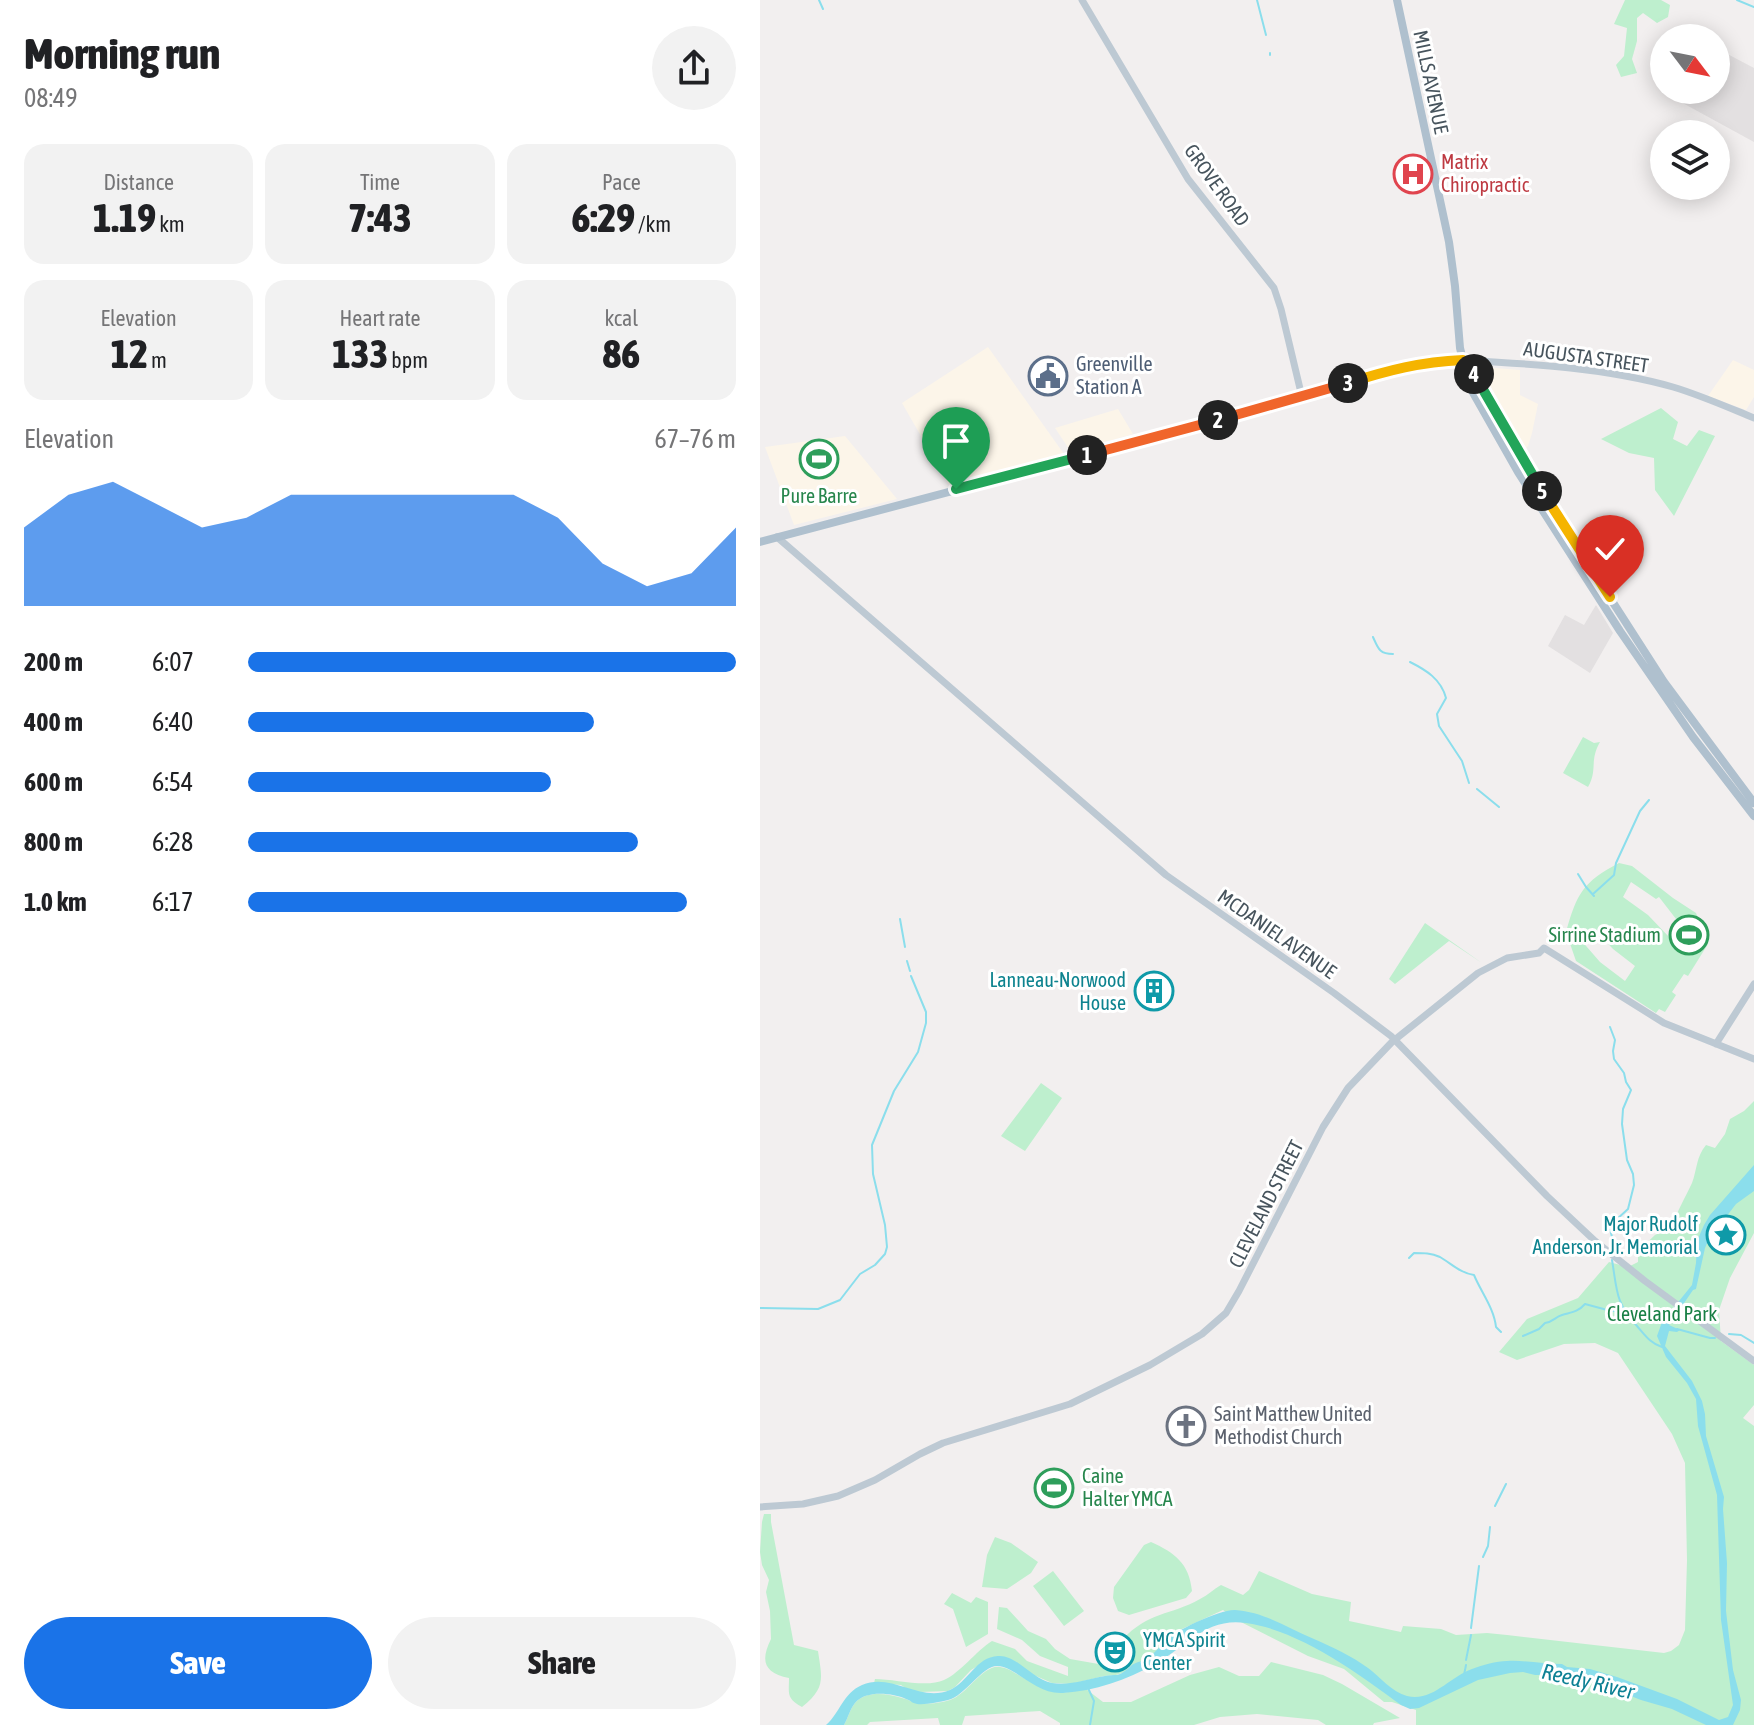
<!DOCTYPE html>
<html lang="en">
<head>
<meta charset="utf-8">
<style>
  body { margin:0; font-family:"Asap Condensed",sans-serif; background:#f2f2f2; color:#202124; height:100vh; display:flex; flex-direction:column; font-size:30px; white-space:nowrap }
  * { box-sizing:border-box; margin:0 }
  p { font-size:26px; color:#757577 }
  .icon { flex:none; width:44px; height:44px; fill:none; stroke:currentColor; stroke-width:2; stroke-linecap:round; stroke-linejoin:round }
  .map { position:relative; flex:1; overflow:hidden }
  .drawer { display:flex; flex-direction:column; background:#fff; width:760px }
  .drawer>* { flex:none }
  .needle { width:52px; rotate:122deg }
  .controls { position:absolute; left:890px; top:24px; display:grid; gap:16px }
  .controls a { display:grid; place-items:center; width:80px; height:80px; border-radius:50%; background:#fff; box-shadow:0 4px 20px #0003; font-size:40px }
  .pin { position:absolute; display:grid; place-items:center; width:68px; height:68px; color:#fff; margin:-82px -34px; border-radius:50% 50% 50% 0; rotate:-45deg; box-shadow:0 0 8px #0007 }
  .pin .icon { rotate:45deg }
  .km { position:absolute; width:40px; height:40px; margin:-20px; border-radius:50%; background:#222; color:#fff; font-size:22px; line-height:40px; text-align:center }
  .round { display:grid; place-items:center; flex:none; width:84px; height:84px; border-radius:42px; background:#f2f2f2 }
  .head { display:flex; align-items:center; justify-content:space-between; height:136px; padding:0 24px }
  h1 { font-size:44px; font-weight:800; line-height:60px }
  .stats { display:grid; grid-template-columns:repeat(3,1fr); gap:12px; height:136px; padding:8px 24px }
  .stats div { display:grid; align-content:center; border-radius:20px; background:#f2f2f2; text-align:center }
  .stats b { font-size:40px; font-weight:800 }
  .stats small { font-size:22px; font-weight:400 }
  .stats p { font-size:22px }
  .chart { height:224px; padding:16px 24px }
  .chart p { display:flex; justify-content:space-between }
  .chart svg { width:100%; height:144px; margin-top:8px; fill:#1a73e8; opacity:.7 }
  .cta { display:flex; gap:16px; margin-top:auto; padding:16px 24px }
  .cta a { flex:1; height:92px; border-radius:48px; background:#1a73e8; color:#fff; font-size:32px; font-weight:800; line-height:92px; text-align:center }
  .cta a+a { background:#f2f2f2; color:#202124 }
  ul { padding:0 24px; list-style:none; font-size:26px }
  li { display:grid; grid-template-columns:128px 96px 1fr; align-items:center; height:60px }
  li i { height:20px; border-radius:10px; background:#1a73e8 }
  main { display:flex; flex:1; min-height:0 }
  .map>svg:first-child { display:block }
  .commercial { fill:#fcf5e9 }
  .education { fill:#e3e0e1 }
  .green { fill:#beefce; fill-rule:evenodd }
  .water { fill:#8bdeec }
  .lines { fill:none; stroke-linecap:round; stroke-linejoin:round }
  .stream { stroke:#8bdeec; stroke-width:2 }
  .secondary { stroke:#bdc9d3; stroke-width:7 }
  .primary { stroke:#afc0ce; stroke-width:8 }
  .split-1-casing { stroke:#fff; stroke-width:16 }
  .split-2-casing { stroke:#fff; stroke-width:16 }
  .split-3-casing { stroke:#fff; stroke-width:16 }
  .split-4-casing { stroke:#fff; stroke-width:16 }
  .split-5-casing { stroke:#fff; stroke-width:16 }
  .split-6-casing { stroke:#fff; stroke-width:16 }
  .split-1 { stroke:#22a559; stroke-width:10 }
  .split-2 { stroke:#f0652b; stroke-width:10 }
  .split-3 { stroke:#f0652b; stroke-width:10 }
  .split-4 { stroke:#f5b400; stroke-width:10 }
  .split-5 { stroke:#22a559; stroke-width:10 }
  .split-6 { stroke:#f5b400; stroke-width:10 }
  .labels { text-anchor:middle; stroke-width:6; stroke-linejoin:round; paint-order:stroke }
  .street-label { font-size:20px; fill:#47545d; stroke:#fff }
  .health-label { font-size:20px; fill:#be3a42; stroke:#fff; text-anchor:start }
  .service-label { font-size:20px; fill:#4e5e75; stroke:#fff; text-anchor:start }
  .leisure-label { font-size:20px; fill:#27864d; stroke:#fff }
  .culture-label { font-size:20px; fill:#0d838f; stroke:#fff; text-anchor:end }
  .park-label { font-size:20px; fill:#177f44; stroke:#fff }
  .worship-label { font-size:20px; fill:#5b616d; stroke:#fff; text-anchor:start }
  .water-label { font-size:22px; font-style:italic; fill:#0d8094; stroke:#fff }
</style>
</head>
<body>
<main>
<section class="drawer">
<div class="head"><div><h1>Morning run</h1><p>08:49</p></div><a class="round"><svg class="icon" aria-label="share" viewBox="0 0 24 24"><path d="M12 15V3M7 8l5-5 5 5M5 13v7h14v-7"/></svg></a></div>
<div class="stats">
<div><p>Distance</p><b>1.19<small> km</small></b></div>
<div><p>Time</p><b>7:43</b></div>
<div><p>Pace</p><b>6:29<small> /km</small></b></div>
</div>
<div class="stats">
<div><p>Elevation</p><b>12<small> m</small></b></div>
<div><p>Heart rate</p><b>133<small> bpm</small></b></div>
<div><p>kcal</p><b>86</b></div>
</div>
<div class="chart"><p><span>Elevation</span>67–76 m</p>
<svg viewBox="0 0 160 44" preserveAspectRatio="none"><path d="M0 44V20L10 10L20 6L30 13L40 20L50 17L60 10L70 10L80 10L90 10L100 10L110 10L120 17L130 31L140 38L150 34L160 20V44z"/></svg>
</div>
<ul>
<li><b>200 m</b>6:07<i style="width:100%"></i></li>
<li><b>400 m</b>6:40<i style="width:71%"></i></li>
<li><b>600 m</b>6:54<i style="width:62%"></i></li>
<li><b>800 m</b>6:28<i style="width:80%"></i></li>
<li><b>1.0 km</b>6:17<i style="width:90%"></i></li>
</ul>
<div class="cta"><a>Save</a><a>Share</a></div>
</section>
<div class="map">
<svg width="994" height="1725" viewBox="0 0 994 1725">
  <rect width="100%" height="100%" fill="#f2efef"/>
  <path class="commercial" d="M 228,347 L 304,454 L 189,485 L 142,403 Z
    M 973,360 L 994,370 L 994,397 L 986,410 L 948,396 Z
    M 723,367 L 760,370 L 760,395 L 778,404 L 772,433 L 768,446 L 763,453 L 720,373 Z
    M 358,409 L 373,434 L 311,452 L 295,428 Z
    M 85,436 L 137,499 L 34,525 L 5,447 Z"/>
  <path class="education" d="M 956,48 L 994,68 L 994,142 L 919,101 L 916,96 L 919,90 L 956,90 Z
    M 836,605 L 853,633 L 830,673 L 788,646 L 805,615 L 824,625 Z"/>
  <path class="green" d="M 865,0 L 901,0 L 910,5 L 908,17 L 897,23 L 883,13 L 877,18 L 877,41 L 872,59 L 877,73 L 861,77 L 856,65 L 864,56 L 867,28 L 854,24 Z
    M 901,408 L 918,422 L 913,439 L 927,446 L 939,430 L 955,436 L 914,516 L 895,490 L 894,458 L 869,453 L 841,439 Z
    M 823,737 L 834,743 L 840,742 C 829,761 838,770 828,787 L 803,773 Z
    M 859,863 L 872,866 L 913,898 L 936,913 L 948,944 L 928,976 L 924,974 L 912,992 L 916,995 L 905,1012 L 899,1009 L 896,1013 L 816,961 L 806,932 C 817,893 823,882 859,863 ZM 871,882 L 896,899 L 899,897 L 923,928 L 910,938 L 888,915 L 863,897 ZM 834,929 L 853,949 L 875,966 L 865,981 L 840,962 L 820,939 Z
    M 665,923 L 722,963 L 689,941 L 635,984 L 629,979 Z
    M 281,1083 L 302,1098 L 265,1151 L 241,1136 Z
    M 994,1101 L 994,1233 L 970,1278 L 959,1310 L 961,1341 L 994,1365 L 994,1405 L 983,1418 L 994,1426 L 994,1725 L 656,1725 L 656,1710 L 632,1702 L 624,1702 L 584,1669 L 548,1656 L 475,1619 L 463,1610 L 422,1629 L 406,1640 L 401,1648 L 384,1662 L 369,1667 L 365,1672 L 356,1675 L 344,1676 L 311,1684 L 292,1683 L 233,1657 L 211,1670 L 195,1687 L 188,1691 L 159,1692 L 150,1691 L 141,1685 L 114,1683 L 115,1679 C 134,1679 167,1688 184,1680 C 200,1673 216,1651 232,1641 L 255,1649 L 267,1661 L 308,1676 L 308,1667 L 280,1656 L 262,1640 L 237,1629 L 239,1607 L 247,1608 L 268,1631 L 286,1639 L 295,1649 L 310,1659 L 350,1666 C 361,1659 366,1653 362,1640 C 389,1611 410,1616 440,1599 C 448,1595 454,1589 461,1585 L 483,1595 L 489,1590 L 499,1571 L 552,1594 L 591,1602 L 589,1621 L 641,1632 L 643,1626 L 681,1629 L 696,1635 L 727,1633 L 747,1635 L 904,1653 L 911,1651 L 919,1645 L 925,1630 L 927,1560 L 925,1463 L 912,1434 L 858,1353 L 835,1343 L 804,1344 L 757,1360 L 739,1352 L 767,1319 L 818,1298 L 849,1262 L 868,1267 L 878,1262 L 878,1251 L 895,1235 L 912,1227 C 917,1211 925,1198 932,1183 C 937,1170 936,1157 946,1145 L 955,1148 L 965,1134 L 970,1119 L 984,1111 Z
    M 4,1514 L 11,1514 L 11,1522 L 34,1645 L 58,1651 C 62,1678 66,1688 42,1707 C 26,1698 29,1694 29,1678 C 4,1673 0,1661 11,1639 L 10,1611 L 6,1592 L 9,1580 L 2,1565 L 0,1552 L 2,1522 Z
    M 235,1537 L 251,1543 L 278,1562 L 271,1573 L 247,1589 L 222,1587 L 227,1555 Z
    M 391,1542 C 415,1553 429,1563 432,1591 L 426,1598 L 369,1615 L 358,1611 L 353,1598 L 354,1587 L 384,1545 Z
    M 293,1571 L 324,1611 L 304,1626 L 273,1586 Z
    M 192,1593 L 211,1603 L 216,1597 L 228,1602 L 228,1634 L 206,1647 L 193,1609 L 184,1604 Z
    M 511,1662 L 563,1675 L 582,1684 L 640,1718 L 614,1723 L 613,1725 L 566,1725 L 558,1720 L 497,1714 L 460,1717 L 434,1725 L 300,1725 L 300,1723 L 280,1711 L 205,1716 L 202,1725 L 180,1725 L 178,1718 L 110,1722 L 107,1725 L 84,1725 C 88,1718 90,1709 95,1703 C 106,1690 128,1694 142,1698 C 148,1699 153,1703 159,1704 C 168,1704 181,1703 190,1700 C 207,1695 223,1664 240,1667 C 248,1668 255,1673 262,1677 C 290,1692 293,1696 326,1689 L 343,1702 L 371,1702 L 430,1675 L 459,1667 L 479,1676 L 499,1676 Z"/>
  <path class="water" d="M 994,1165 L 994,1191 L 976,1204 L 963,1221 L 952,1232 L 945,1248 L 936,1289 L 933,1290 L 909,1325 L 920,1330 L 917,1332 L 909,1331 L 905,1346 L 932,1381 L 942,1401 L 945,1414 L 946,1436 L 964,1497 L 963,1509 L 967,1563 L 966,1611 L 973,1670 L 981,1700 L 980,1710 L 973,1725 L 946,1725 L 912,1709 L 881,1700 L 837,1683 L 799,1675 L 775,1675 L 763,1672 L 750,1673 L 718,1680 L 659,1708 L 650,1709 L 641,1705 C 599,1674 539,1630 486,1623 C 446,1617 426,1647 395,1664 C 367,1680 334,1691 303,1693 C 276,1695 254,1665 237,1666 C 222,1666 205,1696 188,1700 C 179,1702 166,1705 157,1704 C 149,1702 154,1702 146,1699 C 132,1693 106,1690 95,1703 C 90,1709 88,1718 84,1725 L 66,1725 C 80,1713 83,1693 102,1685 C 132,1672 160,1703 190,1690 C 208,1682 216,1657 238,1656 C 256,1654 273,1680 292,1683 C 310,1686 327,1679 345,1676 C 349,1675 353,1675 357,1675 C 364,1673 367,1669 372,1665 C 378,1661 383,1662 388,1658 C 395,1653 399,1647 405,1641 C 414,1631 461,1609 475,1610 C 505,1612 527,1628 554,1639 C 572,1647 592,1656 608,1668 C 620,1677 632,1692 647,1696 C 673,1702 689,1677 712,1669 C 723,1665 736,1661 747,1661 C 765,1660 784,1664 802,1664 L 807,1667 L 830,1669 L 857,1677 L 917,1699 L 959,1720 L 968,1717 L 973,1705 L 961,1620 L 957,1495 L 938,1426 L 936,1399 L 927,1383 L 906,1357 L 897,1336 L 902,1322 L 932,1285 L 936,1263 L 937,1241 L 944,1225 L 950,1215 Z"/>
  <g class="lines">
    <path class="stream" d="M 59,0 L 63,9
      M 497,0 L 506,35
      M 977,0 L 994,7
      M 510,55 L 510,53
      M 613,637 C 618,648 619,654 633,654
      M 650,662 C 666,670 681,679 686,698 L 677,714 L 679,726 L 702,761 L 709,783
      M 717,789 L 739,807
      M 818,874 L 826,887 L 834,896
      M 833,894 L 854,875 L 856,863 L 880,811 L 889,800
      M 140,919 L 145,947
      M 147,961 L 150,971
      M 850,1027 L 855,1040 L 853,1051 L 854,1059 L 864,1073 L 866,1082 L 871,1090 L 863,1109 L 862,1124 L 867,1160 L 873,1174 L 874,1185 L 868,1209 L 856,1220 L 850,1229 L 855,1249
      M 649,1258 L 654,1253 C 664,1253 671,1253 680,1257 C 692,1264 700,1273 714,1275 C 721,1292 734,1308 736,1327 L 741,1332
      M 852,1260 C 857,1289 855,1303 877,1326 C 885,1335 890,1343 902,1347
      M 0,1308 L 58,1309 L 80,1300 L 100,1274 L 115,1265 L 125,1254 L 127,1247 L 125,1225 L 113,1174 L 112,1145 L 134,1091 L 158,1052 L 166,1023 L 166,1012 L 151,976
      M 917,1329 L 950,1338 L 955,1338
      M 969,1334 L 981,1335 L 994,1343
      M 763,1336 L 779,1329 L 785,1323 C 793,1322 795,1317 802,1315 C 812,1312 818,1312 825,1304 L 851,1311 L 863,1311
      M 735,1506 L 746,1484
      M 723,1557 L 728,1546 L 730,1527
      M 711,1628 L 719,1566
      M 706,1660 L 711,1635
      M 704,1675 L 706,1665
      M 328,1688 L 334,1701 L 330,1725"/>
    <path class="secondary" d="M 322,0 L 428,179 L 514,288 L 521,309 L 542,397
      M 703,360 C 773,364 846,368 913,387 C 940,395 967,407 994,418
      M 17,537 L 406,875 L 574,993 L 631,1036 L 787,1196 L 835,1241 L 885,1281 L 994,1361
      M 956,1044 L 994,984
      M 0,1507 L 43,1504 L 78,1496 L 115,1480 L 160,1454 L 183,1443 L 310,1404 L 390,1365 L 442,1334 L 466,1313 L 479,1291 L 563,1127 L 588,1088 L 632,1042 L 718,973 L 747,958 L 779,953 L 784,948 L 904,1023 L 994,1059"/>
    <path class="primary" d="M 637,0 L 689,242 L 695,286 L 700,348 L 703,360 L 703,375 L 758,472 L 860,631 L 933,737 L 994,816
      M 704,361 L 718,382 L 762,459 L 793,509 L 904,682 L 994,803
      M 0,542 L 490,412 L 636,369 L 674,362 L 703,360"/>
  </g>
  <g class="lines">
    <defs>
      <path id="split-1" d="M 196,489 L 327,455"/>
      <path id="split-2" d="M 327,455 L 458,420"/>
      <path id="split-3" d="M 458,420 L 588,383"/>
      <path id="split-4" d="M 588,383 C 629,370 660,362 703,360 L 714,374"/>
      <path id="split-5" d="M 714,374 L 782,491"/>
      <path id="split-6" d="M 782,491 L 850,597"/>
    </defs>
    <use href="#split-1" class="split-1-casing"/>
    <use href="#split-2" class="split-2-casing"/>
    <use href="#split-3" class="split-3-casing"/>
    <use href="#split-4" class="split-4-casing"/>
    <use href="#split-5" class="split-5-casing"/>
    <use href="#split-6" class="split-6-casing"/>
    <use href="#split-1" class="split-1"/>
    <use href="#split-2" class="split-2"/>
    <use href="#split-3" class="split-3"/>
    <use href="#split-4" class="split-4"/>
    <use href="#split-5" class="split-5"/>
    <use href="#split-6" class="split-6"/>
  </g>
  <defs>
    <symbol id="hospital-ring" viewBox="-11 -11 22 22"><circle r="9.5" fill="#fff" stroke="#e0444e" stroke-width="1.5"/><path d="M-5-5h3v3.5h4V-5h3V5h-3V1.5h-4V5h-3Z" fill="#e0444e"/></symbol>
    <symbol id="civic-ring" viewBox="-11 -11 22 22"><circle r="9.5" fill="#fff" stroke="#5c6f8a" stroke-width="1.5"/><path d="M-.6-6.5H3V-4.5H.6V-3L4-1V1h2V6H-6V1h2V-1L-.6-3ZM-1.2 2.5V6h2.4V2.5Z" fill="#5c6f8a"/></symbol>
    <symbol id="stadium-ring" viewBox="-11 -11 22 22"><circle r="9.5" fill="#fff" stroke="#2e9e5b" stroke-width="1.5"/><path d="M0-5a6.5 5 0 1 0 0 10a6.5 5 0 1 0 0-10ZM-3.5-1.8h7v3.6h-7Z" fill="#2e9e5b"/></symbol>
    <symbol id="building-ring" viewBox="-11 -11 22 22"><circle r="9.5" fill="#fff" stroke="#0f9aa8" stroke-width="1.5"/><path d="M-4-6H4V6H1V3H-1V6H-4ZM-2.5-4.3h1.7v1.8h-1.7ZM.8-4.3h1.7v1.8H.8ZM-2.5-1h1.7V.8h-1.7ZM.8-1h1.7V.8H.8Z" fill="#0f9aa8"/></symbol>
    <symbol id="sight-ring" viewBox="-11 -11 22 22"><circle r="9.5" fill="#fff" stroke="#0f9aa8" stroke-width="1.5"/><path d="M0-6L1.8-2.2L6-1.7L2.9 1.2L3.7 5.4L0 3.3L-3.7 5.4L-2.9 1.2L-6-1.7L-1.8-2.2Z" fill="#0f9aa8"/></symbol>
    <symbol id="church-ring" viewBox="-11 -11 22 22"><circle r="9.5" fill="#fff" stroke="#6b7280" stroke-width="1.5"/><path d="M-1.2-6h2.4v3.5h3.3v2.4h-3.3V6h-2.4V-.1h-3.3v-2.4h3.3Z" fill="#6b7280"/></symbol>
    <symbol id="theatre-ring" viewBox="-11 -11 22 22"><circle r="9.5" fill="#fff" stroke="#0f9aa8" stroke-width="1.5"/><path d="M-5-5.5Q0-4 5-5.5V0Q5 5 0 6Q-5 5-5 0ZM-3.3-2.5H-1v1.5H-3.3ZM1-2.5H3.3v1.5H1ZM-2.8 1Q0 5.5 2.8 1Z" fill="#0f9aa8"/></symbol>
  </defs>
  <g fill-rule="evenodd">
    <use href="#hospital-ring" x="631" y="152" width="44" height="44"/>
    <use href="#civic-ring" x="266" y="354" width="44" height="44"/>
    <use href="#stadium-ring" x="37" y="437" width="44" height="44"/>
    <use href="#stadium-ring" x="907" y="913" width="44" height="44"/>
    <use href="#building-ring" x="372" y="969" width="44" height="44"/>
    <use href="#sight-ring" x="944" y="1213" width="44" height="44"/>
    <use href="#church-ring" x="404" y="1404" width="44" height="44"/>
    <use href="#stadium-ring" x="272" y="1466" width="44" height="44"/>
    <use href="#theatre-ring" x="333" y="1630" width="44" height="44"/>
  </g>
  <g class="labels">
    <g class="street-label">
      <text transform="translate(671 82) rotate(78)" y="7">MILLS AVENUE</text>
      <text transform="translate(457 185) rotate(54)" y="7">GROVE ROAD</text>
      <text transform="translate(826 357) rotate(8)" y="7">AUGUSTA STREET</text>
      <text transform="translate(517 934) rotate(35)" y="7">MCDANIEL AVENUE</text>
      <text transform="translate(506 1204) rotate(-63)" y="7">CLEVELAND STREET</text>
    </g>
    <g class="health-label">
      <text x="681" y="169">Matrix<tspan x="681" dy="23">Chiropractic</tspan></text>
    </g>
    <g class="service-label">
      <text x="316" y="371">Greenville<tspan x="316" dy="23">Station A</tspan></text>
    </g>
    <g class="leisure-label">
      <text x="59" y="503">Pure Barre</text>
      <text x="901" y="942" text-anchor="end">Sirrine Stadium</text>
      <text x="322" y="1483" text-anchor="start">Caine<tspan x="322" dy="23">Halter YMCA</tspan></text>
    </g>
    <g class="culture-label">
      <text x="366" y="987">Lanneau-Norwood<tspan x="366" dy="23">House</tspan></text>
      <text x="938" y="1231">Major Rudolf<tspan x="938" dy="23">Anderson, Jr. Memorial</tspan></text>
      <text x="383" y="1647" text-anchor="start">YMCA Spirit<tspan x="383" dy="23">Center</tspan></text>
    </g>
    <g class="park-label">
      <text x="902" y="1321">Cleveland Park</text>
    </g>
    <g class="worship-label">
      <text x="454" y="1421">Saint Matthew United<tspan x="454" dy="23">Methodist Church</tspan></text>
    </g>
    <g class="water-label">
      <text transform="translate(828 1681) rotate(13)" y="8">Reedy River</text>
    </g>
  </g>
</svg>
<div class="controls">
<a><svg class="needle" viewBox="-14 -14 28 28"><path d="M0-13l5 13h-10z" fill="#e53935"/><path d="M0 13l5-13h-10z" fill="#757577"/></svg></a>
<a><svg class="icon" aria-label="layers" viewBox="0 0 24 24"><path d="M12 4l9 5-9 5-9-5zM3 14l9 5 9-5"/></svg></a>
</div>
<div class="pin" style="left:196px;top:489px;background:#1e9e55"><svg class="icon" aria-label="arrive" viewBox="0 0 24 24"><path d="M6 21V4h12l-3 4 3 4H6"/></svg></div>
<div class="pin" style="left:850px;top:597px;background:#d93025"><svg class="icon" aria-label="check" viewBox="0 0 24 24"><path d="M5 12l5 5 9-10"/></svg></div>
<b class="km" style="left:327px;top:455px">1</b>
<b class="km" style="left:458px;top:420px">2</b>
<b class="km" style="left:588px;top:383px">3</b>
<b class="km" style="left:714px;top:374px">4</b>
<b class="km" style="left:782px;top:491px">5</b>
</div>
</main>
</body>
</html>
